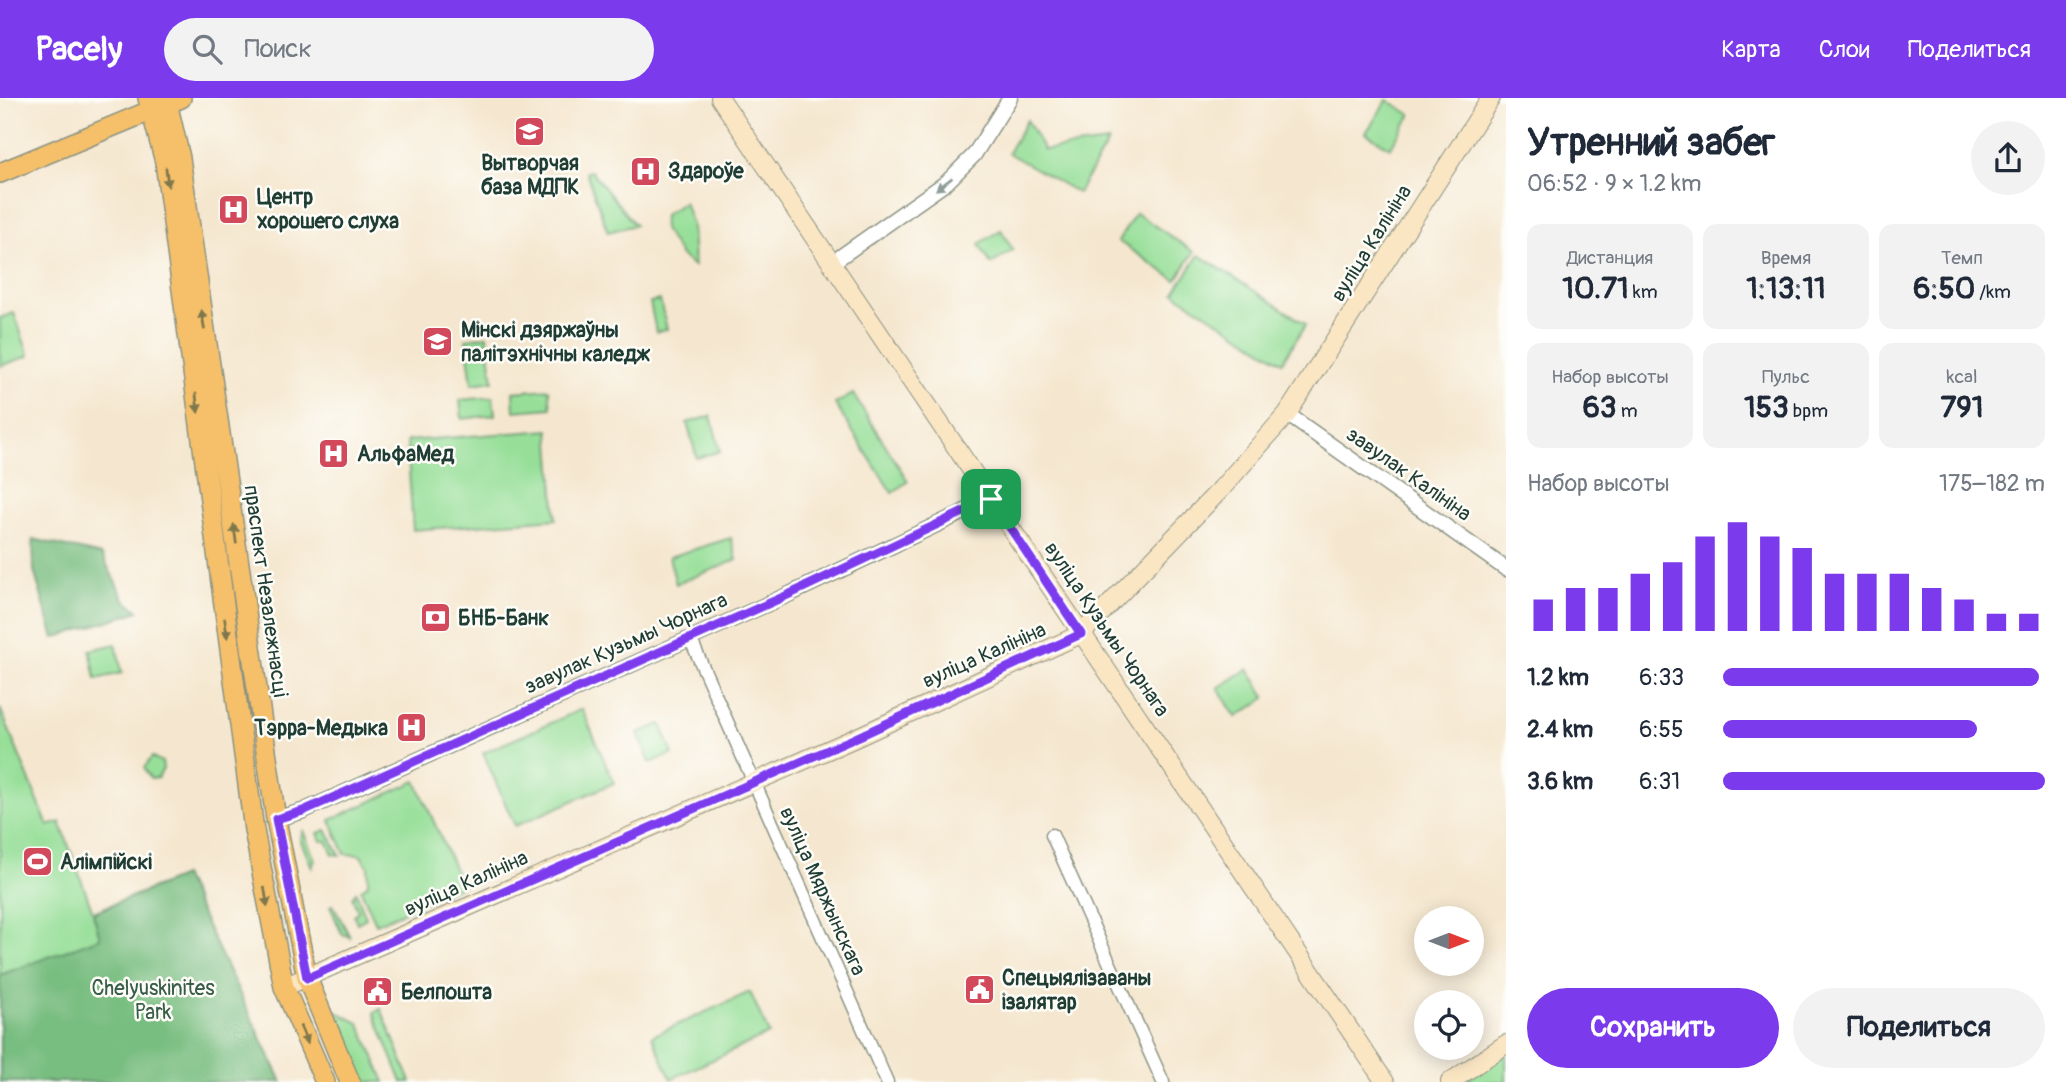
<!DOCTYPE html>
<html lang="ru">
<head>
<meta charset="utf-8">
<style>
  body { margin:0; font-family:Pangolin,sans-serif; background:#f2f2f3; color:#1f2937; height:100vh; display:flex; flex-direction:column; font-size:26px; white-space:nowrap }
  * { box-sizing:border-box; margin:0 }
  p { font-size:23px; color:#747a83 }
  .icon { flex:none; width:38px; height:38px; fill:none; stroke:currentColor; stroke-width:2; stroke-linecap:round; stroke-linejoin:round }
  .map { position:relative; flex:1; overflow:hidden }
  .sheet { display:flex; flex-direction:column; background:#fff; width:560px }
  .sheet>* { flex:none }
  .needle { width:46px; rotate:90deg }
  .fabs { position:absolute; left:1414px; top:808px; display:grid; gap:14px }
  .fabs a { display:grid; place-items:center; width:70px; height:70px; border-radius:50%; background:#fff; box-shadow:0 4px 18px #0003; font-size:35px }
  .pin { position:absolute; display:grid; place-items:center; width:60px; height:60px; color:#fff; margin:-30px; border-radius:14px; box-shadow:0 4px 10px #0006 }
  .round { display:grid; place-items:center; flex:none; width:74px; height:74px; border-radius:37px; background:#f2f2f3 }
  .headline { display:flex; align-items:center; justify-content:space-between; height:119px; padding:0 21px }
  h1 { font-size:38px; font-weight:800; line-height:52px }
  .metrics { display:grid; grid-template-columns:repeat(3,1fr); gap:10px; height:119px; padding:7px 21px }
  .metrics div { display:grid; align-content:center; border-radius:14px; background:#f2f2f3; text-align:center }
  .metrics b { font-size:30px; font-weight:800 }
  .metrics small { font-size:19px; font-weight:400 }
  .metrics p { font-size:19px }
  .chart { height:196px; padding:14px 21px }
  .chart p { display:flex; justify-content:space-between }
  .chart svg { width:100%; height:126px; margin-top:7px; stroke:#7c3aed; stroke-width:6 }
  .action { display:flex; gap:14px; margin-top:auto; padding:14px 21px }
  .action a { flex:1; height:80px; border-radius:42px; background:#7c3aed; color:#fff; font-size:28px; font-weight:800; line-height:80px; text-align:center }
  .action a+a { background:#f2f2f3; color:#1f2937 }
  ul { padding:0 21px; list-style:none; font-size:23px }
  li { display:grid; grid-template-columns:112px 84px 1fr; align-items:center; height:52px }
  li i { height:18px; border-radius:9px; background:#7c3aed }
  header { display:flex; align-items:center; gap:42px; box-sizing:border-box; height:98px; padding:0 35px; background:#7c3aed; color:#fff }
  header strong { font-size:33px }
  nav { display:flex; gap:38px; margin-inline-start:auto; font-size:24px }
  .search { width:490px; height:63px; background:#f2f2f3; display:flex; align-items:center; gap:18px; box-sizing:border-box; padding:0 24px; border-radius:38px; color:#747a83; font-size:26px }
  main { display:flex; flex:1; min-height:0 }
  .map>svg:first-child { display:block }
  .green { fill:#97df99; stroke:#5b8e66; stroke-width:2 }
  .forest { fill:#79be81; stroke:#4c7e5a; stroke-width:2 }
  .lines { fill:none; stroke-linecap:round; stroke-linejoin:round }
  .minor-casing { stroke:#8a9282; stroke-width:15 }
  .tertiary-casing { stroke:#8a9282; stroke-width:17 }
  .secondary-casing { stroke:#8a9282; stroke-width:20 }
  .primary-casing { stroke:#8a9282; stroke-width:22 }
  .minor { stroke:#fff; stroke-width:12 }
  .tertiary { stroke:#fff; stroke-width:14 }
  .secondary { stroke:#fbe6c4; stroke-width:18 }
  .primary { stroke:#f6c06b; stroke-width:19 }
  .oneway { fill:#80784d }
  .oneway2 { fill:#8f9e9a }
  .route-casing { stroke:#fff; stroke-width:14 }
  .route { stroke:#7c3aed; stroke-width:9 }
  .labels { text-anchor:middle; stroke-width:5; stroke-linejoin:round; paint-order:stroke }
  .poi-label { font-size:21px; font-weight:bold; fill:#1f3d34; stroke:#fdfcf7; text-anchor:start }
  .street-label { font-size:21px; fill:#1f3d34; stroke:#fdfcf7 }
  .park-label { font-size:21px; fill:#375d48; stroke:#fdfcf7 }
</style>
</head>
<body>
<header>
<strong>Pacely</strong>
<div class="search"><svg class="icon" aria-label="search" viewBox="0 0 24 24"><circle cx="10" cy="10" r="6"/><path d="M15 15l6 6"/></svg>Поиск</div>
<nav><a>Карта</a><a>Слои</a><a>Поделиться</a></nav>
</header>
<main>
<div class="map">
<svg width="1506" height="984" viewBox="0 0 1506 984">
  <rect width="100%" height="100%" fill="#fdfcf7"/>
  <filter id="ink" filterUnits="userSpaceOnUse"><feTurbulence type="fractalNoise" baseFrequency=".0143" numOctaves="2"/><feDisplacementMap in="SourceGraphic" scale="14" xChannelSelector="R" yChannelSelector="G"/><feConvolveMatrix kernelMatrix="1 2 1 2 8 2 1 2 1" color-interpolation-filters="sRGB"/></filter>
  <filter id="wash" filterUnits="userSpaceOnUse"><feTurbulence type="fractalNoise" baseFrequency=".00686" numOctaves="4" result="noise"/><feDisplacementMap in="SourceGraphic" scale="28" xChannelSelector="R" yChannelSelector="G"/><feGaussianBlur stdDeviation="1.57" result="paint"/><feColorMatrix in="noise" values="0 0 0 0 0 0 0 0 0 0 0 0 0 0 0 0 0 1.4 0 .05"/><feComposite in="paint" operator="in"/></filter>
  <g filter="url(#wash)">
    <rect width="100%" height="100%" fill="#f5e7cf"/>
    <path class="green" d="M 1387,2 L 1411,17 L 1390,50 L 1366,35 Z
      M 1027,22 L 1044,52 L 1108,44 L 1078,95 L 1008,55 Z
      M 591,73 L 635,127 L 608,134 L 586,74 Z
      M 684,104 L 692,127 L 694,168 L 681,158 L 663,130 L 664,117 Z
      M 1136,115 L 1194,154 L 1176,182 L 1118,143 Z
      M 1001,132 L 1013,152 L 991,166 L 979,146 Z
      M 1199,157 L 1306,226 L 1282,264 L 1174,195 Z
      M 660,202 L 667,231 L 656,234 L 650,204 Z
      M 14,215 L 29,258 L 0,268 L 0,220 Z
      M 487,238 L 493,283 L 472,286 L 466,241 Z
      M 549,291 L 551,310 L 514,313 L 513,294 Z
      M 853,296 L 908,383 L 892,395 L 835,306 Z
      M 493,299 L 495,317 L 462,321 L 460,302 Z
      M 711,318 L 720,353 L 697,360 L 687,325 Z
      M 549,332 L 556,421 L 413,432 L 407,343 Z
      M 731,440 L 737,462 L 676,486 L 669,459 Z
      M 116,546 L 122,575 L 96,581 L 90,552 Z
      M 1248,571 L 1266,600 L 1236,619 L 1218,590 Z
      M 0,610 L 48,728 L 60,724 L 93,814 L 183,778 L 282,984 L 0,984 Z
      M 582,611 L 614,685 L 515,728 L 483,655 Z
      M 661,626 L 673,656 L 650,665 L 638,635 Z
      M 152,659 L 162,664 L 163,671 L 158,680 L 151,681 L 144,670 Z
      M 416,683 L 462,788 L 376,826 L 361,792 L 368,786 L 368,768 L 360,757 L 345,756 L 330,722 Z
      M 326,732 L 340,757 L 333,756 L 327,743 L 321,743 L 318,735 Z
      M 303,733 L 315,762 L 312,769 L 300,741 Z
      M 356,794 L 366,820 L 357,825 L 354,817 L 358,813 L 352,799 Z
      M 333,807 L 350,839 L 342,836 L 330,808 Z
      M 750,894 L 769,936 L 671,981 L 652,938 Z
      M 331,911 L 359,925 L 385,984 L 362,984 Z
      M 381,911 L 411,984 L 402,984 L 374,915 Z
      M 1506,955 L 1506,984 L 1463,984 Z"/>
    <path class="forest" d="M 33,441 L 102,457 L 124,501 L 139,513 L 54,540 L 34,473 Z
      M 183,778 L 282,984 L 0,984 L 0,877 L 100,840 L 93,815 Z"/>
  </g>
  <g filter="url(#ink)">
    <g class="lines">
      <defs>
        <path id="minor" d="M 690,540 L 887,984
          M 1052,737 L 1163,984"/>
        <path id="tertiary" d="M 833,164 L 947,84 L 974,57 L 1010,0
          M 1287,316 L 1506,471
          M 276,721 L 303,713 L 790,496 L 991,401"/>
        <path id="secondary" d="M 720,0 L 1385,984
          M 284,889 L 853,641 L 1081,536 L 1221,391 L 1287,316 L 1491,0
          M 1450,984 L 1506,946"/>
        <path id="primary" d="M 148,0 L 165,64 L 254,732 L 284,889 L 325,984
          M 166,0 L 180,60 L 276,721 L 307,880 L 350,984
          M 0,75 L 181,0"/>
      </defs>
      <use href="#minor" class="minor-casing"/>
      <use href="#tertiary" class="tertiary-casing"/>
      <use href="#secondary" class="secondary-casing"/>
      <use href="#primary" class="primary-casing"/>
      <use href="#minor" class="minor"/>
      <use href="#tertiary" class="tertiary"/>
      <use href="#secondary" class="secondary"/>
      <use href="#primary" class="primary"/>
    </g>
    <defs><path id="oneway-solid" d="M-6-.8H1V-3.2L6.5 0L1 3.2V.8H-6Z" transform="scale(1.75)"/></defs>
    <g class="oneway">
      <use href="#oneway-solid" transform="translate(167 79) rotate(83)"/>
      <use href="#oneway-solid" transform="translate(203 222) rotate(-98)"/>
      <use href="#oneway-solid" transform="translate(197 305) rotate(83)"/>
      <use href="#oneway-solid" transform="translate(235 436) rotate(-98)"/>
      <use href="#oneway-solid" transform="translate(226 530) rotate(82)"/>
      <use href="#oneway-solid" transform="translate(266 799) rotate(80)"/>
      <use href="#oneway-solid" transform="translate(304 937) rotate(67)"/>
    </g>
    <use class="oneway2" href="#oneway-solid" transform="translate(944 86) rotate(143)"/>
  </g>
  <g class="lines" filter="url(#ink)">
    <defs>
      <path id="route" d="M 991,401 L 1081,536 L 853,641 L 307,880 L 276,721 L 303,713 L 790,496 Z"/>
    </defs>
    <use href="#route" class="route-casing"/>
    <use href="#route" class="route"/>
  </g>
  <defs>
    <symbol id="university-square" viewBox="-11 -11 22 22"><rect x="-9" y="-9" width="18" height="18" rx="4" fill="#d1495b" stroke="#fdfcf7"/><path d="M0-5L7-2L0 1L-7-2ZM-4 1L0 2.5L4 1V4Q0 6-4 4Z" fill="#fff"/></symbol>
    <symbol id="hospital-square" viewBox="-11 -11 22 22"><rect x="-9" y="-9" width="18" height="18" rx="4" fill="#d1495b" stroke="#fdfcf7"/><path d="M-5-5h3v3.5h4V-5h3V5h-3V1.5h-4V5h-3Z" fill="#fff"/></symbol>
    <symbol id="bank-square" viewBox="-11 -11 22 22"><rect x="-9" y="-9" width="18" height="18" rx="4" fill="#d1495b" stroke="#fdfcf7"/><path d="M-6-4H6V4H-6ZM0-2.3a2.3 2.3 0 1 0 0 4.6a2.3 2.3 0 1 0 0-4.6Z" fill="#fff"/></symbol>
    <symbol id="stadium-square" viewBox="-11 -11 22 22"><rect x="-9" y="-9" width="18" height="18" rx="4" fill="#d1495b" stroke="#fdfcf7"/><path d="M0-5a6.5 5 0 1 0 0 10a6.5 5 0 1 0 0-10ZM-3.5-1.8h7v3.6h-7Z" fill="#fff"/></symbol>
    <symbol id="civic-square" viewBox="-11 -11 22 22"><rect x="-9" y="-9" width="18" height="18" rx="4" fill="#d1495b" stroke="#fdfcf7"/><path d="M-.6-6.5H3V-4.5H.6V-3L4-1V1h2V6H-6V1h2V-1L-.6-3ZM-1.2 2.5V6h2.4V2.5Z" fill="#fff"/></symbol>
  </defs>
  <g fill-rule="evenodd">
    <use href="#university-square" x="512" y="16" width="35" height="35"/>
    <use href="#hospital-square" x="628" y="56" width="35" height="35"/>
    <use href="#hospital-square" x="216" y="94" width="35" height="35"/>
    <use href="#university-square" x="420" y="226" width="35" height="35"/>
    <use href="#hospital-square" x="316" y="338" width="35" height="35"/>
    <use href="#bank-square" x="418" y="502" width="35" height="35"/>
    <use href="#hospital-square" x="394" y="612" width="35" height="35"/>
    <use href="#stadium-square" x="20" y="746" width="35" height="35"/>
    <use href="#civic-square" x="962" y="874" width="35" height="35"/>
    <use href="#civic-square" x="360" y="876" width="35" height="35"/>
  </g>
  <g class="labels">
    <g class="poi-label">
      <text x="530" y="72" text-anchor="middle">Вытворчая<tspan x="530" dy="24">база МДПК</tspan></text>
      <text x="668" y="80">Здароўе</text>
      <text x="257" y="106">Центр<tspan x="257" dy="24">хорошего слуха</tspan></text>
      <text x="461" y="239">Мінскі дзяржаўны<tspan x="461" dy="24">палітэхнічны каледж</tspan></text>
      <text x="357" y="363">АльфаМед</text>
      <text x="458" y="527">БНБ-Банк</text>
      <text x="388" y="637" text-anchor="end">Тэрра-Медыка</text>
      <text x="60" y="771">Алімпійскі</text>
      <text x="1002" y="887">Спецыялізаваны<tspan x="1002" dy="24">ізалятар</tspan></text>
      <text x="401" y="901">Белпошта</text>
    </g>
    <g class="street-label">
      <text transform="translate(1371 145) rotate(-58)" y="7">вуліца Калініна</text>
      <text transform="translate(1409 376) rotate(35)" y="7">завулак Калініна</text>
      <text transform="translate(266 493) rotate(82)" y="7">праспект Незалежнасці</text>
      <text transform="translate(1107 531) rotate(56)" y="7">вуліца Кузьмы Чорнага</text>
      <text transform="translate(626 545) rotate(-24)" y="7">завулак Кузьмы Чорнага</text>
      <text transform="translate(984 557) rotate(-24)" y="7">вуліца Калініна</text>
      <text transform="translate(466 785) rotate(-24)" y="7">вуліца Калініна</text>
      <text transform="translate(823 793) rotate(66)" y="7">вуліца Мяржынскага</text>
    </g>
    <g class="park-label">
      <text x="153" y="897">Chelyuskinites<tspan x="153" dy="24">Park</tspan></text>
    </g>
  </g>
</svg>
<div class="fabs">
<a><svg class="needle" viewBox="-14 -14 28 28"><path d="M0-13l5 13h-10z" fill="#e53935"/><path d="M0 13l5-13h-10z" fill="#747a83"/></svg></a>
<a><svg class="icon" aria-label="locate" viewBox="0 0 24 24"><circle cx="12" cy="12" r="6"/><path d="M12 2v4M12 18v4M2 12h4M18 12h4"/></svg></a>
</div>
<div class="pin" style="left:991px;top:401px;background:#1e9e55"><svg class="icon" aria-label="arrive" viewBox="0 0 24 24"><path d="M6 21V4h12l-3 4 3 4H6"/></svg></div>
</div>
<section class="sheet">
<div class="headline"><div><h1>Утренний забег</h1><p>06:52 · 9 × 1.2 km</p></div><a class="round"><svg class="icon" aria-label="share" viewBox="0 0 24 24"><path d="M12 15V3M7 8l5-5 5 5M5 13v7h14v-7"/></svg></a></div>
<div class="metrics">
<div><p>Дистанция</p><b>10.71<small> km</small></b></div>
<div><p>Время</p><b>1:13:11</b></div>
<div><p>Темп</p><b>6:50<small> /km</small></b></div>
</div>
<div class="metrics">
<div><p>Набор высоты</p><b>63<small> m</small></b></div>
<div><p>Пульс</p><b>153<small> bpm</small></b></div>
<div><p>kcal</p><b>791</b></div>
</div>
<div class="chart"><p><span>Набор высоты</span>175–182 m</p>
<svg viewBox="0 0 160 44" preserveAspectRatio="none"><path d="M5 44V33M15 44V29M25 44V29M35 44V24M45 44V20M55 44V11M65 44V6M75 44V11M85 44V15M95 44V24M105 44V24M115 44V24M125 44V29M135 44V33M145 44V38M155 44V38"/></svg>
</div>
<ul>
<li><b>1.2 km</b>6:33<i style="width:98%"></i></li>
<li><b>2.4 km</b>6:55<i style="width:79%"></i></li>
<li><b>3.6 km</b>6:31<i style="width:100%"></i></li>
</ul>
<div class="action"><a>Сохранить</a><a>Поделиться</a></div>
</section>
</main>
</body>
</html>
